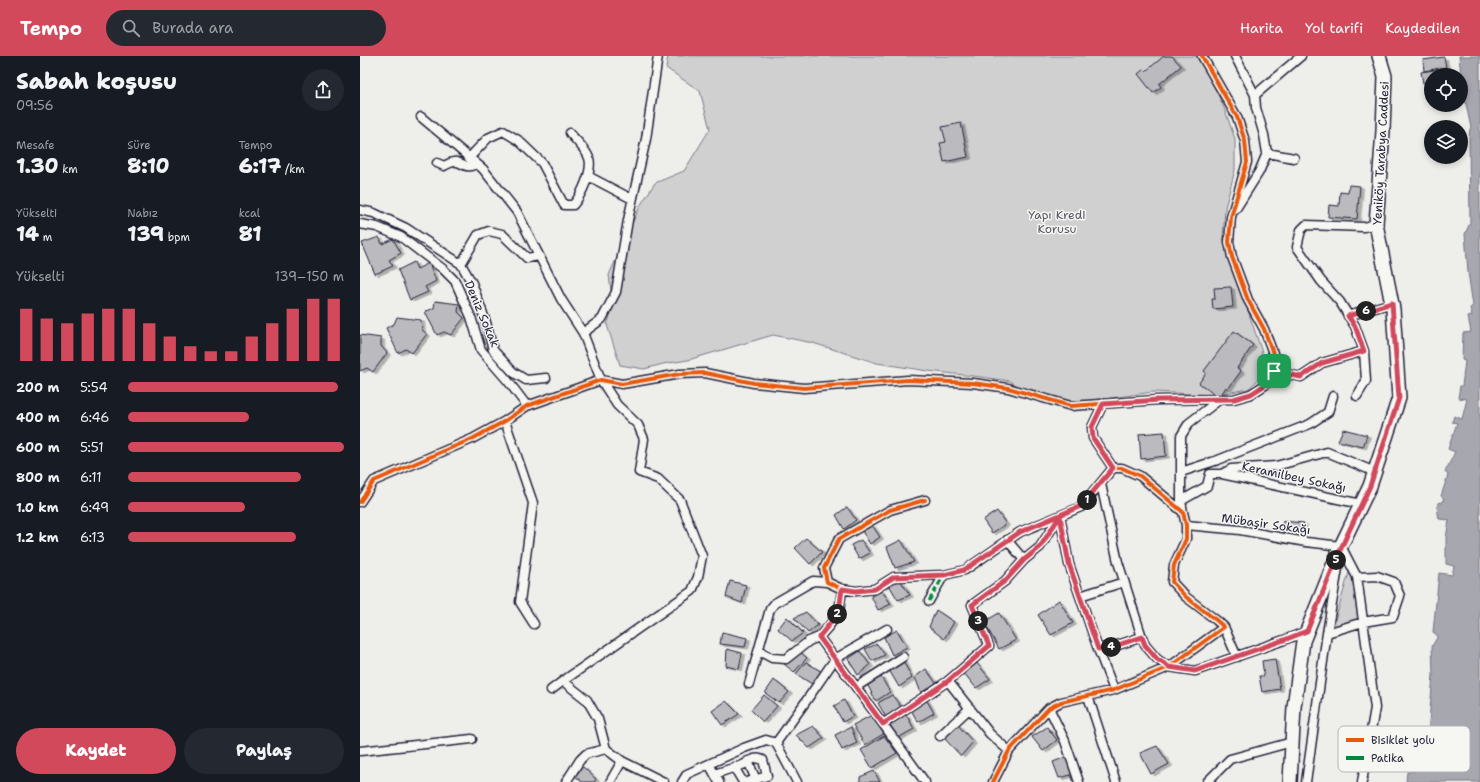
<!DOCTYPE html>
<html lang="tr">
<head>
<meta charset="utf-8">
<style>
  body { margin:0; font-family:"Shantell Sans",sans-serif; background:#242831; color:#f1f3f6; height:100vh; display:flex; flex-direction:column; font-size:15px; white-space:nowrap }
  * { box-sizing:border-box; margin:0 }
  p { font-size:13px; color:#9ea1a6 }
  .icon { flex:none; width:22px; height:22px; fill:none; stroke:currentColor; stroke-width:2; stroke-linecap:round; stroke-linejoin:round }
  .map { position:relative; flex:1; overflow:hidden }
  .sheet { display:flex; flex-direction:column; background:#171b24; width:360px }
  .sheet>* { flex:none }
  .tools { position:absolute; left:1064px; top:12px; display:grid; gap:8px }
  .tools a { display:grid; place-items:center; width:44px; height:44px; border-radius:50%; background:#171b24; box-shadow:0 2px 6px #0003; font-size:20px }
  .pin { position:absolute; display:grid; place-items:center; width:34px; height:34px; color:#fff; margin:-17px; border-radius:8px; box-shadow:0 2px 6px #0006 }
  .km { position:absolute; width:20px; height:20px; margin:-10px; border-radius:50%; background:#222; color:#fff; font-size:11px; line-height:20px; text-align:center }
  .round { display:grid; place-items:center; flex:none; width:42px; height:42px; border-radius:21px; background:#242831 }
  .headline { display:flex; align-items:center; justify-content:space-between; height:68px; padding:0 16px }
  h1 { font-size:22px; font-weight:800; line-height:30px }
  .stats { display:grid; grid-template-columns:repeat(3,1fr); gap:6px; height:68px; padding:4px 16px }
  .stats div { display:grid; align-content:center }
  .stats b { font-size:20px; font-weight:800 }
  .stats small { font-size:11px; font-weight:400 }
  .stats p { font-size:11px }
  .chart { height:112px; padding:8px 16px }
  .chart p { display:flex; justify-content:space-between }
  .chart svg { width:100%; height:72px; margin-top:4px; stroke:#d1495b; stroke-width:6 }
  .cta { display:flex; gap:8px; margin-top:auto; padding:8px 16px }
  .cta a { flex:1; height:46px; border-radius:24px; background:#d1495b; color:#fff; font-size:16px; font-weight:800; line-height:46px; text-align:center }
  .cta a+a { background:#242831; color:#f1f3f6 }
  ul { padding:0 16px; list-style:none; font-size:13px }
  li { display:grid; grid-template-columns:64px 48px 1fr; align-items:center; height:30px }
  li i { height:10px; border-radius:5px; background:#d1495b }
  header { display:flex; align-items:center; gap:24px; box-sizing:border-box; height:56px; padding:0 20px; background:#d1495b; color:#fff }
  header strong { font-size:19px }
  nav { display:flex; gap:22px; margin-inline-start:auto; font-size:14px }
  .search { width:280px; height:36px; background:#242831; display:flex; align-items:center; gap:10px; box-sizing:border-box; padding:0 14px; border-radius:22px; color:#9ea1a6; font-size:15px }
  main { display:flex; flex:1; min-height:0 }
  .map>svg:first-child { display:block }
  .green { fill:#d0d0d1; stroke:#797986 }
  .water { fill:#a7a7af; stroke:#727281 }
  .building { fill:#bbbbbf; stroke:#22223b; filter:url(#shadow) }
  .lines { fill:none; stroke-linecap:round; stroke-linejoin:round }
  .street-casing { stroke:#22223b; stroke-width:11 }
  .primary-casing { stroke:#22223b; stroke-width:16 }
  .street { stroke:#f6f6f2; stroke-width:8 }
  .primary { stroke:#f6f6f2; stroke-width:13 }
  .quiet { stroke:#00873e; stroke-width:3; stroke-dasharray:6 3; stroke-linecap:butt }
  .cycleway-casing { stroke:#f6f6f2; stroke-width:6 }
  .cycleway { stroke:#e8590c; stroke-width:4 }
  .route-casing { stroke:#fff; stroke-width:8 }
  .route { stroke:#d1495b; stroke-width:5 }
  .labels { text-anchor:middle; stroke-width:3; stroke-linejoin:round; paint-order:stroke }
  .street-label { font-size:12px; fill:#22223b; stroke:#f6f6f2 }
  .park-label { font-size:12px; fill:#565668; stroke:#f6f6f2 }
  .key { fill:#f6f6f2; stroke:#b6b6bb; stroke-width:1 }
  .key-label { font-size:11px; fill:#22223b }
</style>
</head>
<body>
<header>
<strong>Tempo</strong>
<div class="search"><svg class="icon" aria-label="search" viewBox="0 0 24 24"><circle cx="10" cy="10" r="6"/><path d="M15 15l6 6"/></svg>Burada ara</div>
<nav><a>Harita</a><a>Yol tarifi</a><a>Kaydedilen</a></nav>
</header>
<main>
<section class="sheet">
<div class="headline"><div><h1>Sabah koşusu</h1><p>09:56</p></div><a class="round"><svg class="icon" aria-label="share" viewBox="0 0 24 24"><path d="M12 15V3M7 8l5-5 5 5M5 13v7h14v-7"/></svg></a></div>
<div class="stats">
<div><p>Mesafe</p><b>1.30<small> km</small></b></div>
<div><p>Süre</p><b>8:10</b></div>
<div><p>Tempo</p><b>6:17<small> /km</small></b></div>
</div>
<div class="stats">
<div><p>Yükselti</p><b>14<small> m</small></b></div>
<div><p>Nabız</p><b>139<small> bpm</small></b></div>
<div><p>kcal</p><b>81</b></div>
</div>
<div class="chart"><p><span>Yükselti</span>139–150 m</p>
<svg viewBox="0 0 160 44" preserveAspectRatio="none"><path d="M5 44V12M15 44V18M25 44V21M35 44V15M45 44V12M55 44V12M65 44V21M75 44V29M85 44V35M95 44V38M105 44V38M115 44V29M125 44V21M135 44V12M145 44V6M155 44V6"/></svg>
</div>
<ul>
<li><b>200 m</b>5:54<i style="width:97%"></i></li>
<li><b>400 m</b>6:46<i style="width:56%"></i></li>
<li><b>600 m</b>5:51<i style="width:100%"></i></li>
<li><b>800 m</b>6:11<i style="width:80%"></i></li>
<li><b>1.0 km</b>6:49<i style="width:54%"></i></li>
<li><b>1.2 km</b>6:13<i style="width:78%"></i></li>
</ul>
<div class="cta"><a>Kaydet</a><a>Paylaş</a></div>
</section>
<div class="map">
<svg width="1120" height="726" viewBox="0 0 1120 726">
  <defs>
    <filter id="shadow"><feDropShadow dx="3.5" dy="2" stdDeviation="0" flood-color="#0004"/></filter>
  </defs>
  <rect width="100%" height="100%" fill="#eeeeeb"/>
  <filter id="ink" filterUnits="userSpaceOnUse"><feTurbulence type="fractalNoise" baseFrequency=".025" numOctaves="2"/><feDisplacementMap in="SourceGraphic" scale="8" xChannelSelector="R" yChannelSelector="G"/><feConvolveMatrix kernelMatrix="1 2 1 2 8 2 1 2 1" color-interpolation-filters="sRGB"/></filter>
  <g filter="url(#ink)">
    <path class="green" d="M 308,0 L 836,0 L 849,19 L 865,54 L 875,83 L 875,114 L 865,152 L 863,182 L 902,296 L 900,322 L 888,333 L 855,339 L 793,336 L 716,347 L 677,345 L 650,325 L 613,320 L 568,315 L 517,307 L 453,287 L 413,279 L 328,304 L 303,308 L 284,313 L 260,309 L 247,269 L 253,251 L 249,219 L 280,150 L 295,127 L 324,115 L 350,73 L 340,35 L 306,12 Z
      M 992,506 L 999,563 L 973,571 Z"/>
    <path class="water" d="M 1099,0 L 1120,0 L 1120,726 L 1046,726 L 1047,716 L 1055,715 L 1057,706 L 1054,705 L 1056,700 L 1066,701 L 1073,619 L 1072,590 L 1078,580 L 1073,576 L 1079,517 L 1092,519 L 1094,510 L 1086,508 L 1086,482 L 1089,464 L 1079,463 L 1077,451 L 1079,446 L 1082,447 L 1084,443 L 1081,440 L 1088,419 L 1085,416 L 1095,396 L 1088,393 L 1097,367 L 1092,366 L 1094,360 L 1102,363 L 1107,343 L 1098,342 L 1100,330 L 1102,330 L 1105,305 L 1102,304 L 1103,277 L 1111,276 L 1108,261 L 1112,260 L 1110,252 L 1113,250 L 1108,216 L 1105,178 L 1110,167 L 1109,81 L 1110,73 L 1111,72 L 1102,29 L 1104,28 L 1101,19 Z"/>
    <path class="building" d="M 804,0 L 812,0 L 821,10 L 799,28 L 801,31 L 793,37 L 778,18 L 784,13 L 786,15 Z
      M 1084,1 L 1086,11 L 1064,15 L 1063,4 Z
      M 1087,12 L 1088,19 L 1071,19 L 1071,26 L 1063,27 L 1061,16 Z
      M 601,67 L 608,101 L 584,106 L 580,87 L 586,86 L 582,71 Z
      M 989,129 L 1000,130 L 997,163 L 968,161 L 969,149 L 979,150 L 980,136 L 988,137 Z
      M 19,181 L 22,188 L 33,183 L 41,197 L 29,204 L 33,210 L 15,218 L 2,187 Z
      M 54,206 L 57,213 L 69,207 L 76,225 L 65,231 L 68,236 L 50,244 L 38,214 Z
      M 871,231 L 873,251 L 853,253 L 852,243 L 855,243 L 854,232 Z
      M 75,245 L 99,248 L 98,256 L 104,262 L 91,279 L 84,276 L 77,279 L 65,256 L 74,252 Z
      M 37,261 L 61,264 L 62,274 L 67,278 L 52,297 L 46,293 L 38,297 L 26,272 L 34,268 Z
      M 874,275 L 893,289 L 877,312 L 881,315 L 868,333 L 866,331 L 859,342 L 839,327 L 846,317 L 844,315 Z
      M 0,279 L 21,282 L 21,290 L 27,297 L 13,316 L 7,312 L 0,315 Z
      M 983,373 L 1007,379 L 1003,391 L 978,385 Z
      M 804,376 L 806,400 L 781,403 L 779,378 Z
      M 487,451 L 496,464 L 484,473 L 476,459 Z
      M 637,455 L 646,468 L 632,477 L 623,464 Z
      M 923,465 L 944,467 L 941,477 L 922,475 Z
      M 512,469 L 520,481 L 510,488 L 502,475 Z
      M 446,482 L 462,496 L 450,508 L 435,492 Z
      M 501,484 L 510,497 L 499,503 L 491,489 Z
      M 541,484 L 554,506 L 535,512 L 527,491 Z
      M 540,524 L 550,539 L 538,544 L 529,529 Z
      M 370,525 L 386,529 L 382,547 L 366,541 Z
      M 522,535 L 531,548 L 518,554 L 511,540 Z
      M 699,544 L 713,567 L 691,579 L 678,559 Z
      M 576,554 L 594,566 L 584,583 L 569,571 Z
      M 446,556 L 458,569 L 448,577 L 434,562 Z
      M 639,557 L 656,584 L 639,593 L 624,566 Z
      M 427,561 L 443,577 L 432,585 L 418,573 Z
      M 537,574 L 547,591 L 532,599 L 524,581 Z
      M 362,576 L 387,582 L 385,591 L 360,588 Z
      M 517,588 L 525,599 L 512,605 L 505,593 Z
      M 367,593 L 382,597 L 379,613 L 366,610 Z
      M 439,595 L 447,602 L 434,616 L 424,608 Z
      M 500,595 L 510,609 L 498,619 L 488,603 Z
      M 915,603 L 920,633 L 902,636 L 899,620 L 904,620 L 902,605 Z
      M 543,605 L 552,622 L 539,631 L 529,614 Z
      M 446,606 L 462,616 L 452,628 L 436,618 Z
      M 617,607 L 630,623 L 616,632 L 604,617 Z
      M 566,613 L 576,627 L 561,637 L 555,621 Z
      M 521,621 L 530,636 L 516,645 L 507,628 Z
      M 414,624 L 429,636 L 419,647 L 405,637 Z
      M 404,639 L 417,650 L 403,666 L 391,654 Z
      M 532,639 L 541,651 L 526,661 L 518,647 Z
      M 566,643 L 574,657 L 558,666 L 551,654 Z
      M 484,644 L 493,660 L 483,666 L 474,650 Z
      M 366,645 L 379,658 L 362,669 L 352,655 Z
      M 546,658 L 554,673 L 538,682 L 530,669 Z
      M 512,659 L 525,677 L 505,689 L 493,669 Z
      M 597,668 L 613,686 L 601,700 L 583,681 Z
      M 453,670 L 464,682 L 449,692 L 436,679 Z
      M 491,671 L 497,687 L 482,694 L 475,679 Z
      M 687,671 L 697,684 L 683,695 L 672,681 Z
      M 524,680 L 537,697 L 512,712 L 501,694 Z
      M 797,690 L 809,708 L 791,718 L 780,697 Z
      M 708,700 L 715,718 L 699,722 L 693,706 Z
      M 223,711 L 236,723 L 234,726 L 222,726 L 215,720 Z
      M 514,715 L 520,726 L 500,726 L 500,721 Z"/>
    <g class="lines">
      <defs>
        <path id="street" d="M 875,0 L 895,39 L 896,52 L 904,79 L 907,97 L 899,116 L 875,154
          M 895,39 L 941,0
          M 61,61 L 123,113 L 157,156 L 201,243 L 223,277 L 241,324 L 257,349 L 278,369 L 284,383 L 279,416 L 298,423 L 320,444 L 342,500 L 338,521 L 332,535 L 203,625
          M 907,97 L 934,102
          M 109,102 L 128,82 L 143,75 L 158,84 L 182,107 L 204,149 L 213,149 C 221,140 233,115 229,102 C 226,93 215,84 210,77
          M 77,107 L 84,110 C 88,108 93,105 97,106 C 107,109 105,113 116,108
          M 228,120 L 272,143
          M 0,154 L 14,157 L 46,172 L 101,208 L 112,227 L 126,266 L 133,294 L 153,316 L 166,324 L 186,322
          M 0,168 L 17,171 L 41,181 L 83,213 L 95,225 L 111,261 L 121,294 L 148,325 L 167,350
          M 101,208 L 118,179 L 129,175 L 142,178 L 167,202 L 179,200
          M 988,260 L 1032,247
          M 223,277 L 242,263 L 256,236 L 268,164 L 286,83 L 298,0
          M 914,315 L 941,321 L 962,307 L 1004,295
          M 997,340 L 1006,325 L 1004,295 L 995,270 L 980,246 L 961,225 L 937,191 L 941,174 L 946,169 L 1004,171 L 1016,168
          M 743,348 L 732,371 L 733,382 L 753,412
          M 145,365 L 173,447 L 160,546 L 174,568
          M 821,416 L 858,404 L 950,368 L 968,356 L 973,340
          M 862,418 L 1001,448
          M 741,428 L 758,506 L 781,578 L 785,589 L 797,603 L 809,611 L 835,615 L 924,584 L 947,575
          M 565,444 L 530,454 L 479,483 L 464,512 L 467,526 L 482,533 L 496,535 L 515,533 L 534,521 L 584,519 L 605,514 L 660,476 L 721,451 L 753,412 L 762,412 L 780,420 L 823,456 L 826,469 L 826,483 L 814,509 L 812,526 L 826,541 L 856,564 L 864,571 L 809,611 L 754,634 L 701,646 L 689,652 L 649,695 L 633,726
          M 821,445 L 821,380 L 829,367 L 859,344
          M 0,446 L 14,425 L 112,383 L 145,365 L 167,350 L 241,324 L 262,328 L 320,318 L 345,317 L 394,327 L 444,332 L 548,324 L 613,327 L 648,332 L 711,350 L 798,344 L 874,343 L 891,338 L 905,329 L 914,315 L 914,300 L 904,273 L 888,244 L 872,201 L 869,186 L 871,161 L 887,106 L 885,85 L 877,61 L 842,0
          M 823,456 L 821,445 L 847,430 L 850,418 L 862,418 L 871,413 L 916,410 L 967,396 L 1015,416
          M 700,460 L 709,508 L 738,593 L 755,590 L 782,581
          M 826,469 L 880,474 L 946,486 L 981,490
          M 981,490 L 997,521 L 1015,652 L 1002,726
          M 664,504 L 680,491 L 700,460
          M 720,540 L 764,526
          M 569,545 L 584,519
          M 864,571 L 877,601
          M 967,577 L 1003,566 L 1033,561 L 1040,540 L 1034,526 L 1017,520 L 997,521
          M 459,581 L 523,668 L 588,625 L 630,678 L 649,695
          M 738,593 L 754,634
          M 399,595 L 412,602 L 426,603 L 449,585 L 459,581 L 469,570 L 479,556 L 482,533
          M 588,625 L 629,590 L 612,549 L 645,525 L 664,504 L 647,484
          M 389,628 L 410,553 L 415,547 L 453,525 L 467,526
          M 496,631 L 543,601
          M 191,634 L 203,625 L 227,644 L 238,663 L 246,693 L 262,705 L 304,726
          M 728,640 L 756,726
          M 689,652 L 705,685 L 719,726
          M 523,668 L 565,726
          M 580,680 L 610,652
          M 416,687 L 444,648 L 475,603 L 527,573
          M 0,695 L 112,683
          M 388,705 L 396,724
          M 349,708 L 359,726
          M 374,711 L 383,726
          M 355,718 C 364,715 371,712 380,710 C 388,708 393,699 403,704 L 407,720 L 387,726
          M 206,726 L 220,704 L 226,698 L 246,693
          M 250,726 L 262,705
          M 322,726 L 327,718 L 384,692 L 406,684 L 416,687 L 437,726
          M 847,726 L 870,703 L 932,686
          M 946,726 L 967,577 L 979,506"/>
        <path id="primary" d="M 930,726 L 934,651 L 943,585 L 981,490 L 1010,430 L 1039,342 L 1033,253 L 1016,168 L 1023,75 L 1025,20 L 1019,0"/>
      </defs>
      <use href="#street" class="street-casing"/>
      <use href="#primary" class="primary-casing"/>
      <use href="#street" class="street"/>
      <use href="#primary" class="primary"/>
      <path class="quiet" d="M 569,545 L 584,519"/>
      <defs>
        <path id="cycleway" d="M 565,444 L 530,454 L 479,483 L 464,512 L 467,526 L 482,533 L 496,535 L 515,533 L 534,521 L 584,519 L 605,514 L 660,476 L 721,451 L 753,412 L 762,412 L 780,420 L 823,456 L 826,469 L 826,483 L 814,509 L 812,526 L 826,541 L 856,564 L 864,571 L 809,611 L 754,634 L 701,646 L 689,652 L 649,695 L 633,726
          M 0,446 L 14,425 L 112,383 L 145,365 L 167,350 L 241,324 L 262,328 L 320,318 L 345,317 L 394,327 L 444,332 L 548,324 L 613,327 L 648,332 L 711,350 L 798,344 L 874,343 L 891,338 L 905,329 L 914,315 L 914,300 L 904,273 L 888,244 L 872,201 L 869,186 L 871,161 L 887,106 L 885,85 L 877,61 L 842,0"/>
      </defs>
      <use href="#cycleway" class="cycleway-casing"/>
      <use href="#cycleway" class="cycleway"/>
    </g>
  </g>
  <g class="lines" filter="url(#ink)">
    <defs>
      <path id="route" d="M 914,315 L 905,329 L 891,338 L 874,343 L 798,344 L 743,348 L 732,371 L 733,382 L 753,412 L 721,450 L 660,476 L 604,514 L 584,519 L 534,521 L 515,533 L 496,535 L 482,533 L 479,556 L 459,581 L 523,668 L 588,625 L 629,590 L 612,549 L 645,525 L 664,504 L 680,491 L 700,460 L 709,508 L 738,593 L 755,590 L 782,581 L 785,589 L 797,603 L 809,611 L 835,615 L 924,584 L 947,575 L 982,490 L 1010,430 L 1039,342 L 1032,247 L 988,260 L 995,270 L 1004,295 L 962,307 L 941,321 L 914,315"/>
    </defs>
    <use href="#route" class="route-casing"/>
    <use href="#route" class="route"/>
  </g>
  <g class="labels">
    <g class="street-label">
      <text transform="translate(1021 97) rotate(-87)" y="4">Yeniköy Tarabya Caddesi</text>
      <text transform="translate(122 258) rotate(67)" y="4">Deniz Sokak</text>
      <text transform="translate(934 421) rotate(12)" y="4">Keramilbey Sokağı</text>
      <text transform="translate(906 468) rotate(8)" y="4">Mübaşir Sokağı</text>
    </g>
    <g class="park-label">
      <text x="697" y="163">Yapı Kredi<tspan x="697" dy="14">Korusu</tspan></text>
    </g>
  </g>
  <rect x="978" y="670" width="132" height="46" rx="6" class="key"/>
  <rect x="986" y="682" width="18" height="4" fill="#e8590c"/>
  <rect x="986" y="700" width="18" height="4" fill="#00873e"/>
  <g class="key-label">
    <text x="1011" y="688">Bisiklet yolu</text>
    <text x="1011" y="706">Patika</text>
  </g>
</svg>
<div class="tools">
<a><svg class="icon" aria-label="locate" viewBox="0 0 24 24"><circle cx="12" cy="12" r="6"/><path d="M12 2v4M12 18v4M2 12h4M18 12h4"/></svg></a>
<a><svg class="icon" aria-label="layers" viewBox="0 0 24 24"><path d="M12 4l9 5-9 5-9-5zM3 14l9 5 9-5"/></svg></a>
</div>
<div class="pin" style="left:914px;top:315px;background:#1e9e55"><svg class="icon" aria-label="arrive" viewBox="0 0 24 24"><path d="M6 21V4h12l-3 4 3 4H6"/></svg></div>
<b class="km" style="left:727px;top:444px">1</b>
<b class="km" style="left:477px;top:558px">2</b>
<b class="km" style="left:618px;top:565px">3</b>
<b class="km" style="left:751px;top:591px">4</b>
<b class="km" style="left:976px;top:504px">5</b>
<b class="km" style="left:1006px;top:255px">6</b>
</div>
</main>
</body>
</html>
